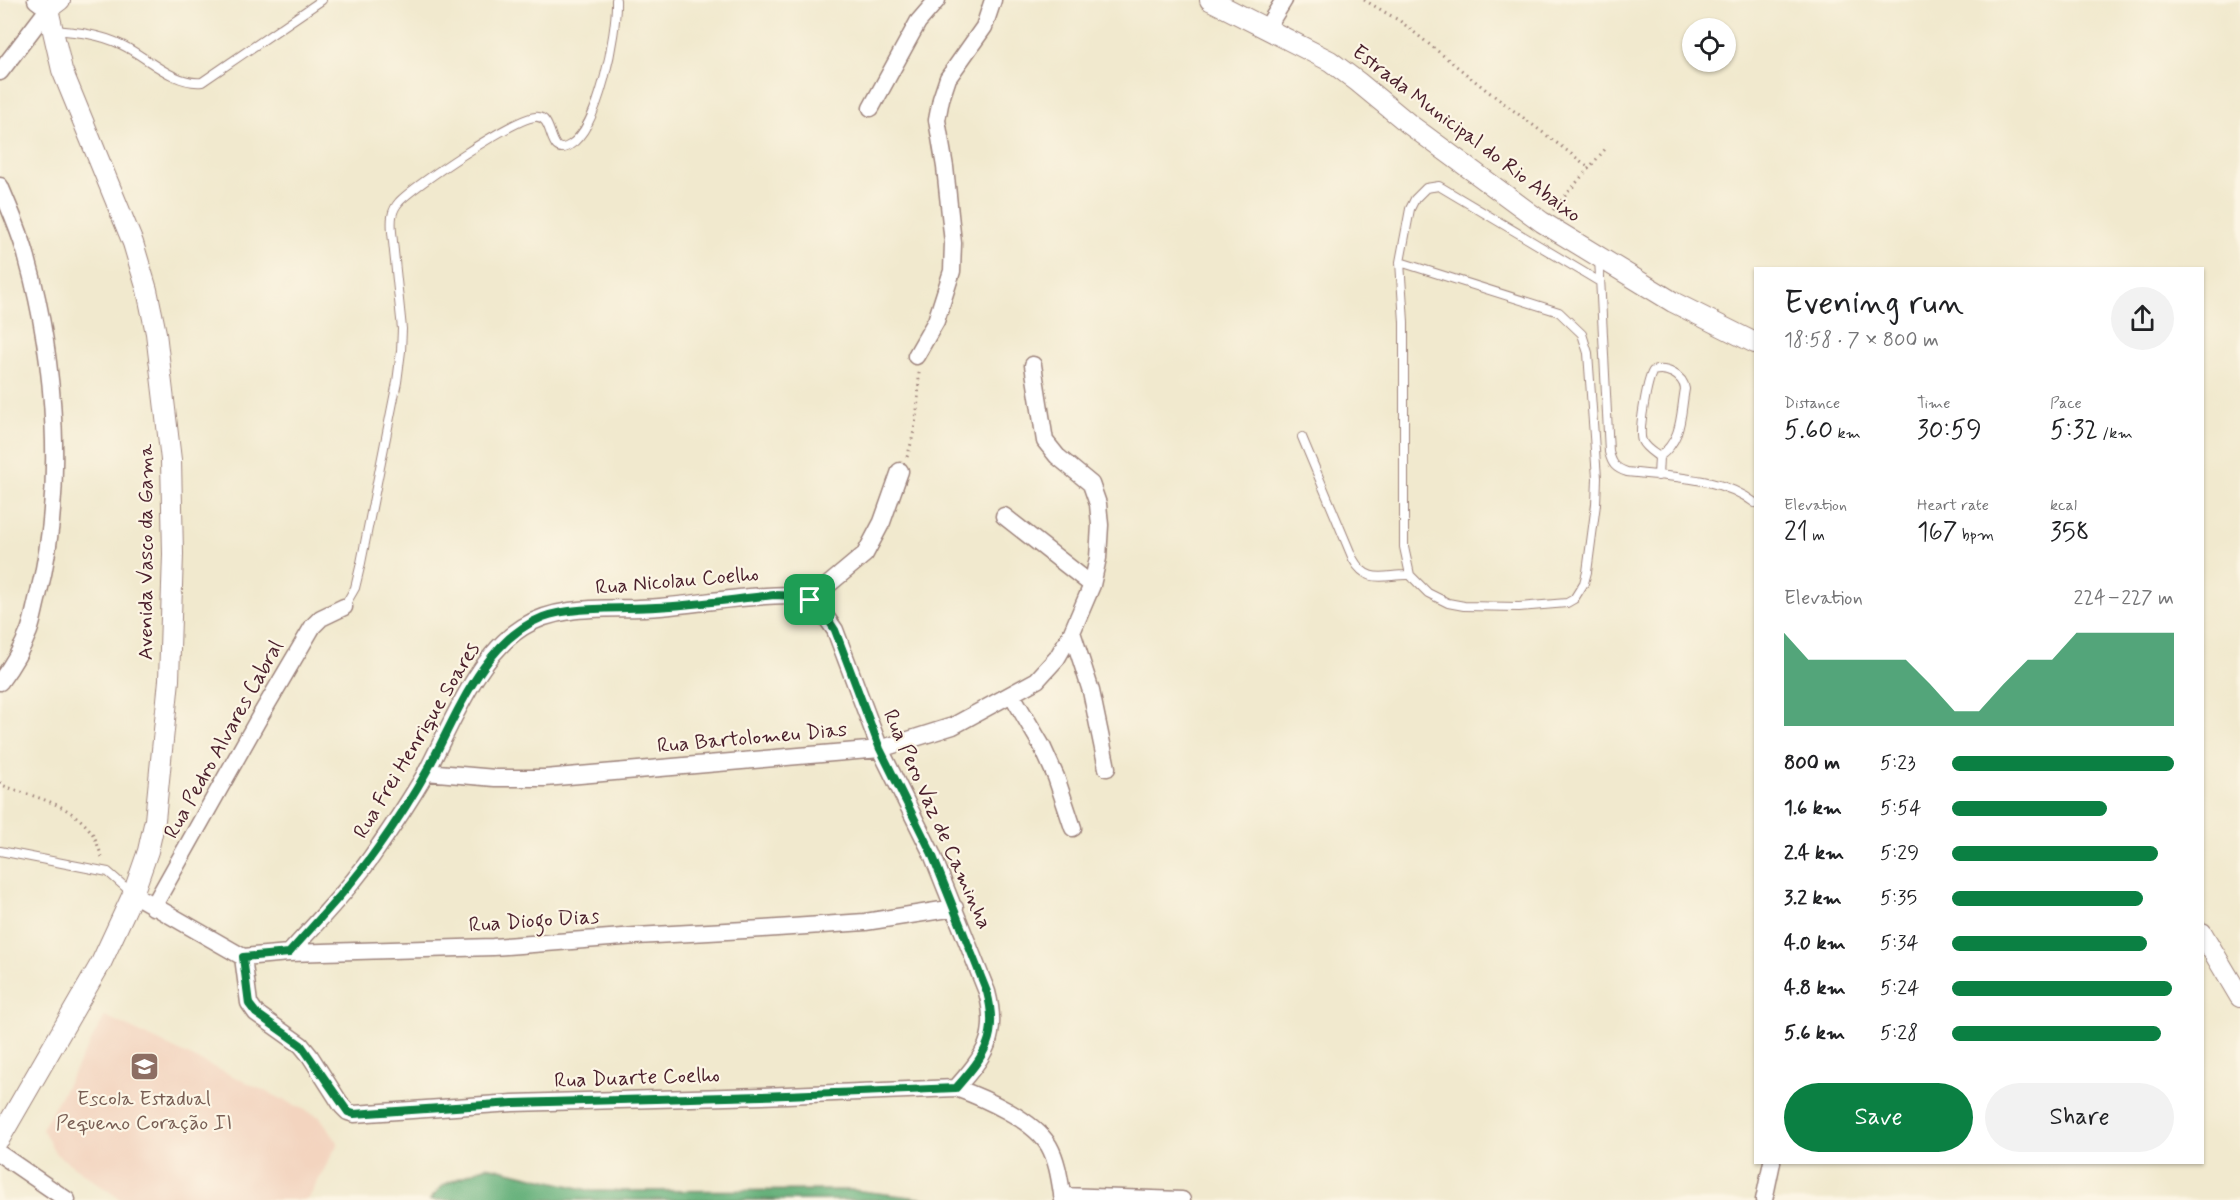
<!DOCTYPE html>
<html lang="en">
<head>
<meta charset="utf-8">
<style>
  body { margin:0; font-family:Mynerve,sans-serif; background:#f2f2f2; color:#202124; height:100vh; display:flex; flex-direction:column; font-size:22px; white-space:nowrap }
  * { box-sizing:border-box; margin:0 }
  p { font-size:20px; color:#757577 }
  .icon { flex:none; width:33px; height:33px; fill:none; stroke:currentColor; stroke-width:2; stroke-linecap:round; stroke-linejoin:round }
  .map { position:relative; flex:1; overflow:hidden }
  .details { position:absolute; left:1754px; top:267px; width:450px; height:897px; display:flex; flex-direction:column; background:#fff; border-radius:0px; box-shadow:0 2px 4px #0004 }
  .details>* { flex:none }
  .controls { position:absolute; left:1682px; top:18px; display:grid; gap:12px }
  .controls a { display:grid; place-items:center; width:54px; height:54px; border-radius:50%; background:#fff; box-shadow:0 2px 4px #0004; font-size:30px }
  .pin { position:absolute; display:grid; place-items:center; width:51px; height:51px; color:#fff; margin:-26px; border-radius:12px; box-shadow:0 3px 9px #0006 }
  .round { display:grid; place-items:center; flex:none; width:63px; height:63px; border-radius:32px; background:#f2f2f2 }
  .summary { display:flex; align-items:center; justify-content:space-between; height:102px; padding:0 30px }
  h1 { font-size:33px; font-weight:600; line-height:45px }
  .figures { display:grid; grid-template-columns:repeat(3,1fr); gap:9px; height:102px; padding:6px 30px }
  .figures div { display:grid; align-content:center }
  .figures b { font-size:26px; font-weight:600 }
  .figures small { font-size:16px; font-weight:400 }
  .figures p { font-size:16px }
  .chart { height:168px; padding:12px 30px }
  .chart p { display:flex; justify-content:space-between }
  .chart svg { width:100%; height:108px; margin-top:6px; fill:#0b8043; opacity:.7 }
  .action { display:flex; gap:12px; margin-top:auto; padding:12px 30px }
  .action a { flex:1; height:69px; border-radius:36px; background:#0b8043; color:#fff; font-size:24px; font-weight:600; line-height:69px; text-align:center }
  .action a+a { background:#f2f2f2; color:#202124 }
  ul { padding:0 30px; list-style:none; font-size:20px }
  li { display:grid; grid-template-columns:96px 72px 1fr; align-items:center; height:45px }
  li i { height:15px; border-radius:8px; background:#0b8043 }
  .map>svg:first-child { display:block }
  .built { fill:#f3d4bf }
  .forest { fill:#65b07a; stroke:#586852; stroke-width:1.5 }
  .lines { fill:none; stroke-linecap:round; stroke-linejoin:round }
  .service-casing { stroke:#9e847c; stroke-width:10 }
  .minor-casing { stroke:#9e847c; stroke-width:19 }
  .tertiary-casing { stroke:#9e847c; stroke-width:22 }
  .path { stroke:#9e847c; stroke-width:3; stroke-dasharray:1.5 4.5; stroke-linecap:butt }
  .service { stroke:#fff; stroke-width:8 }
  .minor { stroke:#fff; stroke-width:16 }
  .tertiary { stroke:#fff; stroke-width:20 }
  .route-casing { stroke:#fff; stroke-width:12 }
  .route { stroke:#0b8043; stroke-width:8 }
  .labels { text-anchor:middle; stroke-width:4.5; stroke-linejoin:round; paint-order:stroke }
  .street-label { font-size:21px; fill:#4a1f2b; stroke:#fcf5e5 }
  .education-label { font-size:21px; fill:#785e54; stroke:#fcf5e5 }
</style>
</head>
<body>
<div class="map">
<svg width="2240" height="1200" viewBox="0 0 2240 1200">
  <rect width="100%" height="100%" fill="#fcf5e5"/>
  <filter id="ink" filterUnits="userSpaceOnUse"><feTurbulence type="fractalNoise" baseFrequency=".0167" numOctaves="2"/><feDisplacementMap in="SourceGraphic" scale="12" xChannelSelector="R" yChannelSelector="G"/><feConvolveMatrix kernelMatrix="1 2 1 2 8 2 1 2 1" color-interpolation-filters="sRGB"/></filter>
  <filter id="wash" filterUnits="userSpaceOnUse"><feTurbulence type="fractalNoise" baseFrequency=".008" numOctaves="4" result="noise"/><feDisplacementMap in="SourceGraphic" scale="24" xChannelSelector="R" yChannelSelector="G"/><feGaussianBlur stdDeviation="1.35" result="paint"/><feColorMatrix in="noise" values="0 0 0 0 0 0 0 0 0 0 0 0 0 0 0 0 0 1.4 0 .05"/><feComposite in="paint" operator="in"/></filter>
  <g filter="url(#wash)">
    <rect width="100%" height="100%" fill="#f1e9ce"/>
    <path class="built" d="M 105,1016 L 320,1117 L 338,1143 L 308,1200 L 121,1200 L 56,1154 L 42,1129 Z"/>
    <path class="forest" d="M 487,1166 L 592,1191 L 853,1190 L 935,1200 L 430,1200 L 443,1185 Z"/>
  </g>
  <g filter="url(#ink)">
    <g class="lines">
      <defs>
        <path id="service" d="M 54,30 C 77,32 100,34 122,45 C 147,57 174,85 202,82 L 322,0
          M 1599,258 L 1609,452 C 1612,464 1615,468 1627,472 C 1669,477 1720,476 1755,503
          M 1400,262 L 1559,312 L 1582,334 L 1588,353 L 1597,478 L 1596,504 L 1587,572 L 1584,583 L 1574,599 L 1567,603 L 1519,607 L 1464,606 L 1448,603 L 1428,593 L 1410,575 L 1404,547 L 1404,322 L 1400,262 L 1410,209 L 1415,199 L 1426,188 L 1439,186 L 1600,282
          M 1302,437 L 1353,559 C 1368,586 1385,574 1410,575
          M 1658,476 L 1659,457 C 1683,439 1680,416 1685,389 C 1683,375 1666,367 1653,371 C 1647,380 1638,432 1642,441 C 1645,448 1654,453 1659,457
          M 344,607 L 355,588 L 361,563 L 397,382 L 401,351 L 402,329 L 392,232 C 391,220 391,211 399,202 C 415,185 513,119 535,117 C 556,114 546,160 570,145 C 599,128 617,33 616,0
          M 0,851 L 108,872 L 133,894"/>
        <path id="minor" d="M 1266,29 L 1284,0
          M 0,72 L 48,9 L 36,0
          M 871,108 L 918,22 L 937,0
          M 0,186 C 10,210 21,234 27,258 C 56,363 65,490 38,596 C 35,607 33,620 29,631 C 22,649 11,667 0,682
          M 916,356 L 936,321 L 952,271 L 953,243 L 945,167 L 937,120 L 941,99 L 948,78 L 984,27 L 993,0
          M 1004,516 L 1092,585
          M 810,600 L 865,554 L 882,522 L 900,471
          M 1072,632 L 1091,691 L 1107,768
          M 1012,695 L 1042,746 L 1056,777 L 1073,828
          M 426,772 L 495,778 L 545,778 L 880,749 L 953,726 L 1037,680 L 1057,658 L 1072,632 L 1092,585 L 1098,558 L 1100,525 L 1098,504 L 1091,484 L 1057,456 L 1045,441 L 1033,365
          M 133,894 L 243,957 L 289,953 L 493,947 L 636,936 L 763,929 L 865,922 L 955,908
          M 153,907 L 259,718 L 313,626 L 321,618 L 344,607
          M 289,953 C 320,919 354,884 379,846 C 396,821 414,795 428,769 C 452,723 477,656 523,627 C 562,602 616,611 660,607 C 704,603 747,595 791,595 L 810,600 L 821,610 L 835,630 L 880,749 L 932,854 L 987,992 C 999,1037 985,1055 956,1088
          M 243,957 L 249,1003 L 256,1013 L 301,1045 L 310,1056 L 342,1106 L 348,1112 L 354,1114 L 513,1103 L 762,1096 L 956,1088 C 984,1098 1034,1120 1049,1146 C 1058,1162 1060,1182 1063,1200
          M 0,1154 L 67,1200
          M 1062,1196 L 1182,1200
          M 1764,1200 L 1772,1162"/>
        <path id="tertiary" d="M 1210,0 L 1330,61 L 1358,82 L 1409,124 L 1542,222 L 1673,302 L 1755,343
          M 2202,933 L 2240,997
          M 0,1138 L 101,963 L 133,894 L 148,851 L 155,820 L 169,680 L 173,554 L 171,460 L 156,333 L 147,290 L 133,243 L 62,70 L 48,9 L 60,0"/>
      </defs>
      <use href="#service" class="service-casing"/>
      <use href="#minor" class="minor-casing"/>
      <use href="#tertiary" class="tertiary-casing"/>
      <path class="path" d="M 1364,0 L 1400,21 L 1485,89 L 1590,168
        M 1553,210 L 1607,147
        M 907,457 C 916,430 919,401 919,372
        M 0,782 L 2,785 C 34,798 70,802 92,833 C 97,840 99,851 103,859"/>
      <use href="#service" class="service"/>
      <use href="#minor" class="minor"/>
      <use href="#tertiary" class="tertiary"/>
    </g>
  </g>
  <g class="lines" filter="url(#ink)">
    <defs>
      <path id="route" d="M 774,595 C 806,595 818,602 835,630 L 880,749 L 932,854 L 987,992 C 999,1037 985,1055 956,1088 L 762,1096 L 513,1103 L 368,1113 L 354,1114 L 348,1112 L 301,1045 L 256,1013 L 249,1004 L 243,957 L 289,953 C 319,919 351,886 377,849 C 395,824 413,796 428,769 C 456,716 484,640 543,617 C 570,606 626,609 656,607 C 696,605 735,599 774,595 Z"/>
    </defs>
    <use href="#route" class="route-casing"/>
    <use href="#route" class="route"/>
  </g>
  <defs>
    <symbol id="school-square" viewBox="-11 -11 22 22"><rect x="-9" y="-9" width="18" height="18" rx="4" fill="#8d6e63" stroke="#fcf5e5"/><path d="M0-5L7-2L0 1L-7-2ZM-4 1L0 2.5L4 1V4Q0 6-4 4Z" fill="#fff"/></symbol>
  </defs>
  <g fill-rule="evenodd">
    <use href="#school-square" x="128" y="1050" width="33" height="33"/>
  </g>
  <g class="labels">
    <g class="street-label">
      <text transform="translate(1467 133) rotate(37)" y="7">Estrada Municipal do Rio Abaixo</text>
      <text transform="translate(145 552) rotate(-90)" y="7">Avenida Vasco da Gama</text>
      <text transform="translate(677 580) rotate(-5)" y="7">Rua Nicolau Coelho</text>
      <text transform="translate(752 737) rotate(-5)" y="7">Rua Bartolomeu Dias</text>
      <text transform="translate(223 739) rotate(-61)" y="7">Rua Pedro Alvares Cabral</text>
      <text transform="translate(416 740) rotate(-59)" y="7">Rua Frei Henrique Soares</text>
      <text transform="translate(938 819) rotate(66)" y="7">Rua Pero Vaz de Caminha</text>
      <text transform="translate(534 920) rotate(-4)" y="7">Rua Diogo Dias</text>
      <text transform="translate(637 1077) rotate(-2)" y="7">Rua Duarte Coelho</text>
    </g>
    <g class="education-label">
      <text x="144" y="1105">Escola Estadual<tspan x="144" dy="24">Pequeno Coração II</tspan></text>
    </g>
  </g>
</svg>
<div class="controls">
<a><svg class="icon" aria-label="locate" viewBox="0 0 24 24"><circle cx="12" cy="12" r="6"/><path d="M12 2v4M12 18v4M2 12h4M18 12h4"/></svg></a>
</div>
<div class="pin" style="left:810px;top:600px;background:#1e9e55"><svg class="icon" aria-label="arrive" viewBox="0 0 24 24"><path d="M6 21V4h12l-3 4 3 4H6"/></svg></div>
<section class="details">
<div class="summary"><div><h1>Evening run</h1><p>18:58 · 7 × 800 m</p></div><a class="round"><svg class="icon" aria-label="share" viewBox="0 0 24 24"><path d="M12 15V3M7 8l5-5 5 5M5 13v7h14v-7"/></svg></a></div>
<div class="figures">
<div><p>Distance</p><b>5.60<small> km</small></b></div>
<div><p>Time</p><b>30:59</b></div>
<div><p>Pace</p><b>5:32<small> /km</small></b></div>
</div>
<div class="figures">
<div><p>Elevation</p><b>21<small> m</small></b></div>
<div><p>Heart rate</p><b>167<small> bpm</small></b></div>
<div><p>kcal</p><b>358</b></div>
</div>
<div class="chart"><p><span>Elevation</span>224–227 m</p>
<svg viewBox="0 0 160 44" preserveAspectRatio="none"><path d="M0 44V6L10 17L20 17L30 17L40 17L50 17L60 27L70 38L80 38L90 27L100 17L110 17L120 6L130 6L140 6L150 6L160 6V44z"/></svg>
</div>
<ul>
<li><b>800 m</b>5:23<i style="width:100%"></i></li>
<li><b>1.6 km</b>5:54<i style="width:70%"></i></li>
<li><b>2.4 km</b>5:29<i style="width:93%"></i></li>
<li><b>3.2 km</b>5:35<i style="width:86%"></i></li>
<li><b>4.0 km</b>5:34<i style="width:88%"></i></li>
<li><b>4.8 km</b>5:24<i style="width:99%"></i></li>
<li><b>5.6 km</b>5:28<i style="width:94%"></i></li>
</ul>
<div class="action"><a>Save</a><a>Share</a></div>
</section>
</div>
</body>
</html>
